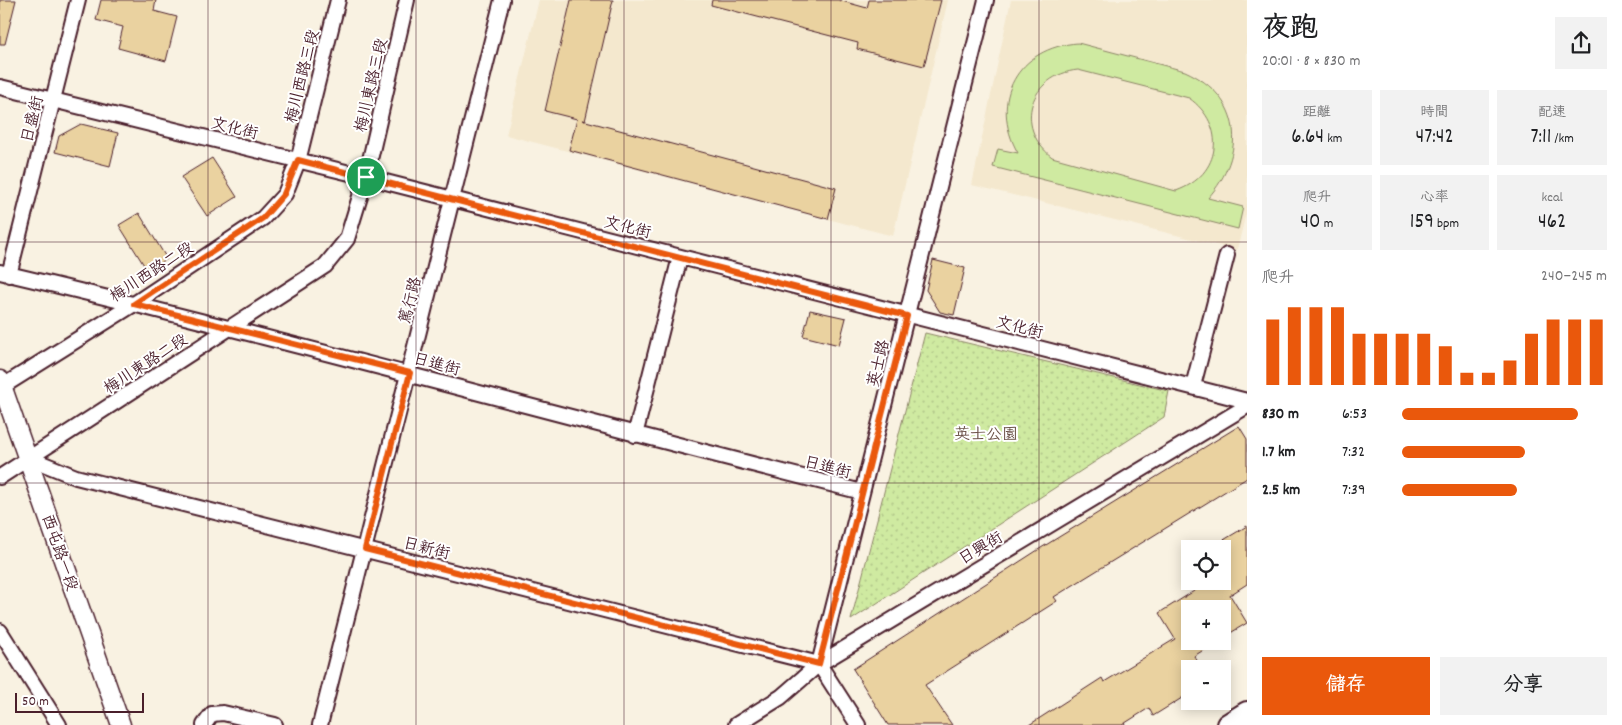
<!DOCTYPE html>
<html lang="zh-TW">
<head>
<meta charset="utf-8">
<style>
  body { margin:0; font-family:Dekko,"LXGW WenKai TC",sans-serif; background:#f2f2f2; color:#202124; height:100vh; display:flex; flex-direction:column; font-size:19px; white-space:nowrap }
  * { box-sizing:border-box; margin:0 }
  p { font-size:16px; color:#757577 }
  .icon { flex:none; width:28px; height:28px; fill:none; stroke:currentColor; stroke-width:2; stroke-linecap:round; stroke-linejoin:round }
  .map { position:relative; flex:1; overflow:hidden }
  .sheet { display:flex; flex-direction:column; background:#fff; width:375px }
  .sheet>* { flex:none }
  .buttons { position:absolute; left:1181px; top:540px; display:grid; gap:10px }
  .buttons a { display:grid; place-items:center; width:50px; height:50px; border-radius:0px; background:#fff; box-shadow:0 2px 12px #0003; font-size:25px }
  .scale { position:absolute; left:15px; bottom:12px; width:129px; box-sizing:border-box; padding-left:5px; border:2px solid #4a1f2b; border-top:0; font-size:14px; line-height:18px; white-space:nowrap; color:#4a1f2b; -webkit-text-stroke:4px #fff; paint-order:stroke }
  .pin { position:absolute; display:grid; place-items:center; width:42px; height:42px; color:#fff; margin:-21px; border:2px solid #fff; border-radius:50%; box-shadow:0 1px 5px #0007 }
  .round { display:grid; place-items:center; flex:none; width:52px; height:52px; border-radius:0px; background:#f2f2f2 }
  .summary { display:flex; align-items:center; justify-content:space-between; height:85px; padding:0 15px }
  h1 { font-size:28px; font-weight:600; line-height:38px }
  .figures { display:grid; grid-template-columns:repeat(3,1fr); gap:8px; height:85px; padding:5px 15px }
  .figures div { display:grid; align-content:center; border-radius:0px; background:#f2f2f2; text-align:center }
  .figures b { font-size:21px; font-weight:600 }
  .figures small { font-size:14px; font-weight:400 }
  .figures p { font-size:14px }
  .chart { height:140px; padding:10px 15px }
  .chart p { display:flex; justify-content:space-between }
  .chart svg { width:100%; height:90px; margin-top:5px; stroke:#ea580c; stroke-width:6 }
  .cta { display:flex; gap:10px; margin-top:auto; padding:10px 15px }
  .cta a { flex:1; height:58px; border-radius:0px; background:#ea580c; color:#fff; font-size:20px; font-weight:600; line-height:58px; text-align:center }
  .cta a+a { background:#f2f2f2; color:#202124 }
  ul { padding:0 15px; list-style:none; font-size:16px }
  li { display:grid; grid-template-columns:80px 60px 1fr; align-items:center; height:38px }
  li i { height:12px; border-radius:6px; background:#ea580c }
  main { display:flex; flex:1; min-height:0 }
  .map>svg:first-child { display:block }
  .built { fill:#f4e8ce }
  .green { fill:url(#green-dots); stroke:#8c8466 }
  .pitch { fill:#cfeaa1; stroke:#8c8466; fill-rule:evenodd }
  .building { fill:#ead2a0; stroke:#4a1f2b }
  .lines { fill:none; stroke-linecap:round; stroke-linejoin:round }
  .minor-casing { stroke:#4a1f2b; stroke-width:18 }
  .tertiary-casing { stroke:#4a1f2b; stroke-width:21 }
  .primary-casing { stroke:#4a1f2b; stroke-width:26 }
  .minor { stroke:#fff; stroke-width:14 }
  .tertiary { stroke:#fff; stroke-width:18 }
  .primary { stroke:#fff; stroke-width:22 }
  .route-casing { stroke:#fff; stroke-width:10 }
  .route { stroke:#ea580c; stroke-width:6 }
  .grid { fill:none; stroke:#4a1f2b; stroke-width:1; stroke-opacity:0.55 }
  .labels { text-anchor:middle; stroke-width:4; stroke-linejoin:round; paint-order:stroke }
  .street-label { font-size:16px; fill:#4a1f2b; stroke:#fff }
  .park-label { font-size:16px; fill:#6b5248; stroke:#fff }
</style>
</head>
<body>
<main>
<div class="map">
<svg width="1247" height="725" viewBox="0 0 1247 725">
  <defs>
    <pattern id="green-dots" width="8" height="8" patternUnits="userSpaceOnUse" patternTransform="scale(1.25)"><rect width="8" height="8" fill="#cfeaa1"/><path d="M2 2h.1M6 6h.1" fill="none" stroke="#b3c88b" stroke-width="1.8" stroke-linecap="round"/></pattern>
  </defs>
  <rect width="100%" height="100%" fill="#f9f2e2"/>
  <filter id="ink" filterUnits="userSpaceOnUse"><feTurbulence type="fractalNoise" baseFrequency=".02" numOctaves="2"/><feDisplacementMap in="SourceGraphic" scale="10" xChannelSelector="R" yChannelSelector="G"/><feConvolveMatrix kernelMatrix="1 2 1 2 8 2 1 2 1" color-interpolation-filters="sRGB"/></filter>
  <g filter="url(#ink)">
    <path class="built" d="M 539,0 L 948,0 L 893,236 L 506,135 Z
      M 1011,0 L 1247,0 L 1247,209 L 1237,250 L 972,185 Z"/>
    <path class="green" d="M 925,333 L 1169,391 L 1164,417 L 851,620 Z"/>
    <path class="pitch" d="M 1078,43 L 1185,71 C 1243,97 1247,154 1208,198 L 1243,207 L 1238,229 L 993,167 L 998,149 L 1018,153 C 988,100 1018,47 1078,43 ZM 1078,70 L 1189,98 C 1227,125 1222,175 1176,191 L 1052,157 C 1013,126 1030,75 1078,70 Z"/>
    <path class="building" d="M 0,0 L 16,0 L 5,44 L 0,44 Z
      M 101,0 L 156,0 L 154,11 L 177,17 L 166,61 L 118,48 L 123,27 L 96,20 Z
      M 571,0 L 613,0 L 585,121 L 582,120 L 836,188 L 828,219 L 569,150 L 577,119 L 545,111 Z
      M 712,0 L 838,0 L 867,8 L 869,0 L 941,0 L 924,66 L 857,49 L 858,43 L 711,5 Z
      M 81,124 L 118,133 L 110,166 L 55,152 L 59,136 Z
      M 212,158 L 237,197 L 207,216 L 181,177 Z
      M 139,213 L 167,259 L 147,270 L 119,225 Z
      M 933,260 L 965,268 L 954,315 L 940,312 L 926,290 Z
      M 810,310 L 846,318 L 839,345 L 803,336 Z
      M 1239,426 L 1247,439 L 1247,478 L 1054,597 L 1057,601 L 925,685 L 952,725 L 888,725 L 853,669 L 1041,548 Z
      M 1247,526 L 1247,584 L 1230,595 L 1247,623 L 1222,638 L 1222,609 L 1190,609 L 1190,641 L 1218,641 L 1194,656 L 1203,669 L 1190,669 L 1190,693 L 1153,716 L 1149,708 L 1122,725 L 1029,725 L 1102,678 L 1104,682 L 1175,639 L 1159,613 L 1210,581 L 1222,581 L 1222,541 Z"/>
    <g class="lines">
      <defs>
        <path id="minor" d="M 0,87 L 366,177 L 1247,401
          M 0,272 C 289,340 575,420 862,492
          M 9,275 L 78,0
          M 1193,386 L 1227,255
          M 0,388 L 134,304 L 263,218 L 285,194 L 298,161 L 338,0
          M 635,435 L 680,257
          M 29,458 L 76,477 L 819,664
          M 0,477 L 325,266 L 347,239 L 366,177 L 407,0
          M 0,631 L 59,725
          M 204,725 L 212,714 L 223,713 L 275,725
          M 320,725 L 502,0
          M 736,725 L 781,697 L 819,664 L 1247,406
          M 858,725 L 819,664 L 986,0"/>
        <path id="tertiary" d="M 0,380 L 121,725"/>
        <path id="primary" d="M 1228,725 L 1247,713"/>
      </defs>
      <use href="#minor" class="minor-casing"/>
      <use href="#tertiary" class="tertiary-casing"/>
      <use href="#primary" class="primary-casing"/>
      <use href="#minor" class="minor"/>
      <use href="#tertiary" class="tertiary"/>
      <use href="#primary" class="primary"/>
    </g>
  </g>
  <g class="lines" filter="url(#ink)">
    <defs>
      <path id="route" d="M 298,160 L 907,316 L 819,664 L 365,549 L 410,373 L 134,304 L 263,218 L 284,194 Z"/>
    </defs>
    <use href="#route" class="route-casing"/>
    <use href="#route" class="route"/>
  </g>
  <path class="grid" d="M 208,0 L 208,725M 416,0 L 416,725M 624,0 L 624,725M 831,0 L 831,725M 1039,0 L 1039,725M 0,242 L 1247,242M 0,483 L 1247,483"/>
  <g class="labels">
    <g class="street-label">
      <text transform="translate(301 76) rotate(-76)" y="6">梅川西路三段</text>
      <text transform="translate(370 85) rotate(-77)" y="6">梅川東路三段</text>
      <text transform="translate(31 119) rotate(-76)" y="6">日盛街</text>
      <text transform="translate(235 127) rotate(14)" y="6">文化街</text>
      <text transform="translate(628 226) rotate(14)" y="6">文化街</text>
      <text transform="translate(151 271) rotate(-33)" y="6">梅川西路二段</text>
      <text transform="translate(409 300) rotate(-76)" y="6">篤行路</text>
      <text transform="translate(1020 326) rotate(14)" y="6">文化街</text>
      <text transform="translate(145 363) rotate(-33)" y="6">梅川東路二段</text>
      <text transform="translate(437 363) rotate(15)" y="6">日進街</text>
      <text transform="translate(877 363) rotate(-76)" y="6">英士路</text>
      <text transform="translate(828 466) rotate(14)" y="6">日進街</text>
      <text transform="translate(427 547) rotate(14)" y="6">日新街</text>
      <text transform="translate(980 547) rotate(-31)" y="6">日興街</text>
      <text transform="translate(61 552) rotate(71)" y="6">西屯路一段</text>
    </g>
    <g class="park-label">
      <text x="986" y="439">英士公園</text>
    </g>
  </g>
</svg>
<div class="buttons">
<a><svg class="icon" aria-label="locate" viewBox="0 0 24 24"><circle cx="12" cy="12" r="6"/><path d="M12 2v4M12 18v4M2 12h4M18 12h4"/></svg></a>
<a>+</a>
<a>−</a>
</div>
<div class="scale">50 m</div>
<div class="pin" style="left:366px;top:177px;background:#1e9e55"><svg class="icon" aria-label="arrive" viewBox="0 0 24 24"><path d="M6 21V4h12l-3 4 3 4H6"/></svg></div>
</div>
<section class="sheet">
<div class="summary"><div><h1>夜跑</h1><p>20:01 · 8 × 830 m</p></div><a class="round"><svg class="icon" aria-label="share" viewBox="0 0 24 24"><path d="M12 15V3M7 8l5-5 5 5M5 13v7h14v-7"/></svg></a></div>
<div class="figures">
<div><p>距離</p><b>6.64<small> km</small></b></div>
<div><p>時間</p><b>47:42</b></div>
<div><p>配速</p><b>7:11<small> /km</small></b></div>
</div>
<div class="figures">
<div><p>爬升</p><b>40<small> m</small></b></div>
<div><p>心率</p><b>159<small> bpm</small></b></div>
<div><p>kcal</p><b>462</b></div>
</div>
<div class="chart"><p><span>爬升</span>240–245 m</p>
<svg viewBox="0 0 160 44" preserveAspectRatio="none"><path d="M5 44V12M15 44V6M25 44V6M35 44V6M45 44V19M55 44V19M65 44V19M75 44V19M85 44V25M95 44V38M105 44V38M115 44V32M125 44V19M135 44V12M145 44V12M155 44V12"/></svg>
</div>
<ul>
<li><b>830 m</b>6:53<i style="width:86%"></i></li>
<li><b>1.7 km</b>7:32<i style="width:60%"></i></li>
<li><b>2.5 km</b>7:39<i style="width:56%"></i></li>
</ul>
<div class="cta"><a>儲存</a><a>分享</a></div>
</section>
</main>
</body>
</html>
